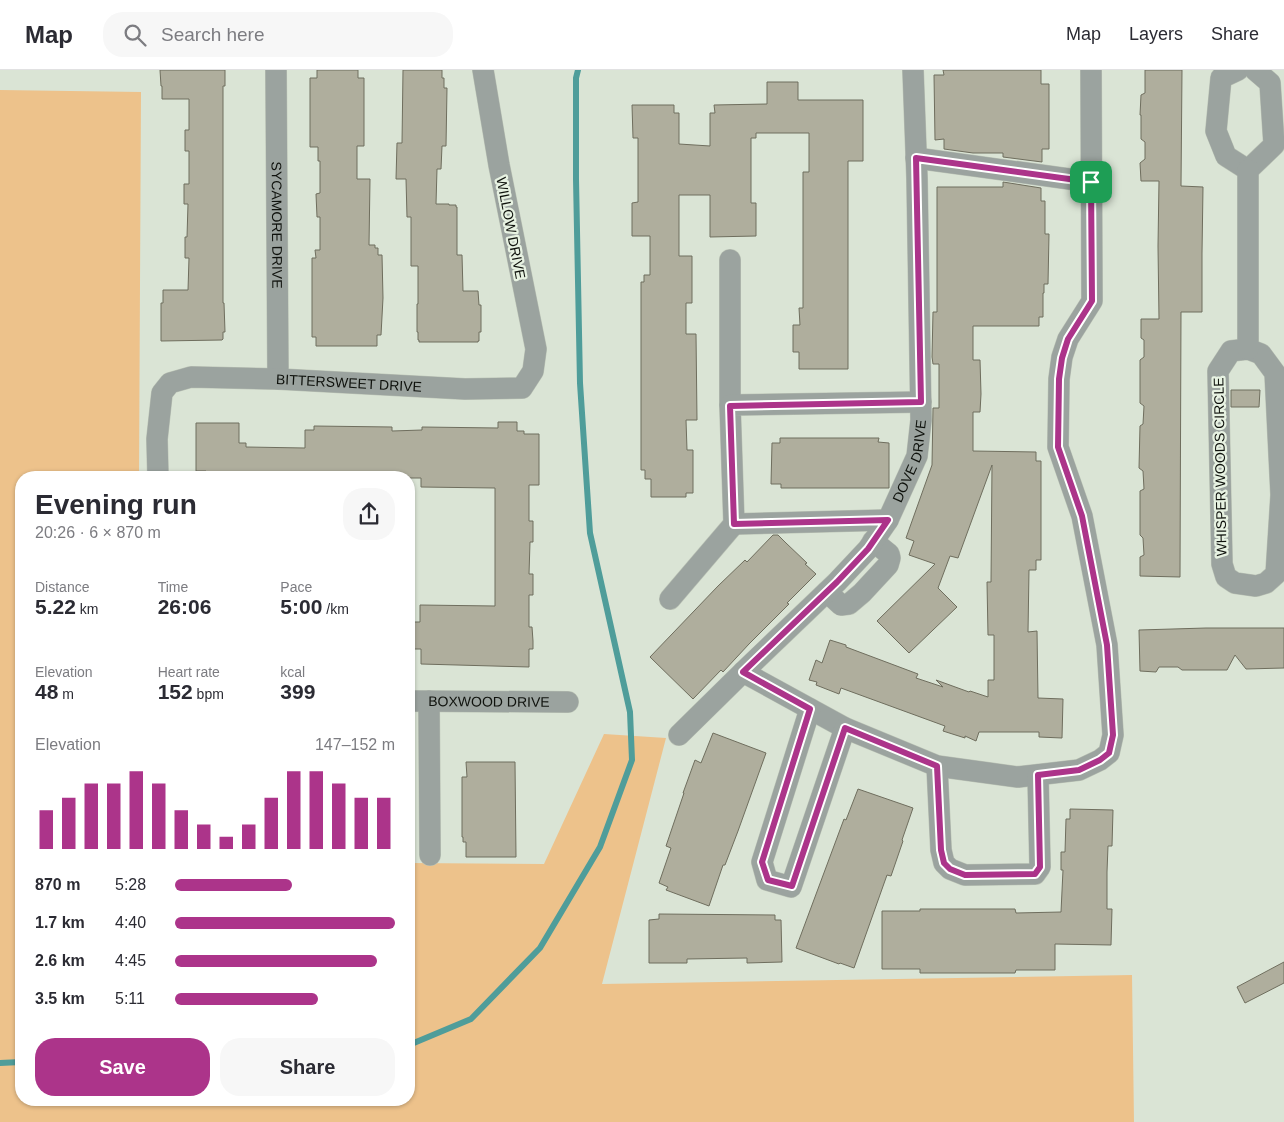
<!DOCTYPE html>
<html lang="en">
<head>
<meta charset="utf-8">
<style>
  body { margin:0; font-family:Arial,sans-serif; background:#f7f7f7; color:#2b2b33; height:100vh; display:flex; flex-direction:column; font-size:19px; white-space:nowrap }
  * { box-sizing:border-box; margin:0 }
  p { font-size:16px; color:#7c7c81 }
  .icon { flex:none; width:28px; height:28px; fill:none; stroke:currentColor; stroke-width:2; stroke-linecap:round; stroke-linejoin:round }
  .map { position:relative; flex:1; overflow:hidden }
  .drawer { position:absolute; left:15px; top:401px; width:400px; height:635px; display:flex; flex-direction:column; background:#fff; border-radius:20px; box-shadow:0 1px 4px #0004 }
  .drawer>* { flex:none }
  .pin { position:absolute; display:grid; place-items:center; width:42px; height:42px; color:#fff; margin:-21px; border-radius:10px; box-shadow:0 2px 8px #0006 }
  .round { display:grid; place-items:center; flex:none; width:52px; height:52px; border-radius:20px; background:#f7f7f7 }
  .headline { display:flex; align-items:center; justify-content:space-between; height:85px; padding:0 20px }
  h1 { font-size:28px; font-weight:700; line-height:38px }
  .figures { display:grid; grid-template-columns:repeat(3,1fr); gap:8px; height:85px; padding:5px 20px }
  .figures div { display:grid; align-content:center }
  .figures b { font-size:21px; font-weight:700 }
  .figures small { font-size:14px; font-weight:400 }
  .figures p { font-size:14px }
  .chart { height:140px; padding:10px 20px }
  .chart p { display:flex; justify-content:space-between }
  .chart svg { width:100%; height:90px; margin-top:5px; stroke:#ac348a; stroke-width:6 }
  .cta { display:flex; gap:10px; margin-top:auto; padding:10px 20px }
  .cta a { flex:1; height:58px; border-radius:20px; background:#ac348a; color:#fff; font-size:20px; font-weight:700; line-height:58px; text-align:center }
  .cta a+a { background:#f7f7f7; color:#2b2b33 }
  ul { padding:0 20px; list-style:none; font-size:16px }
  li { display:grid; grid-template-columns:80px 60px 1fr; align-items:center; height:38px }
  li i { height:12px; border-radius:6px; background:#ac348a }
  header { display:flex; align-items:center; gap:30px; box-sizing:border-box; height:70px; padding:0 25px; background:#fff; border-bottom:1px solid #e1e1e2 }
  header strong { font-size:24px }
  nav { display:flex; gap:28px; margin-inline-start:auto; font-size:18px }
  .search { width:350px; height:45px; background:#f7f7f7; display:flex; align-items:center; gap:12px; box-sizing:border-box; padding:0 18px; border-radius:20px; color:#7c7c81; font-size:19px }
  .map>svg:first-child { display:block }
  .green { fill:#edc28b }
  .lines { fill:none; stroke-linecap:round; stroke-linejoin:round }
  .stream { stroke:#4f9d9a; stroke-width:6 }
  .building { fill:#afae9d; stroke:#6f6e5e }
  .minor-casing { stroke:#bac2b5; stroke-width:22 }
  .minor { stroke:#9ba39f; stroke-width:21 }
  .route-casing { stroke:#fff; stroke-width:10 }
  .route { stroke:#ac348a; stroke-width:6 }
  .labels { text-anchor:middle; stroke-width:4.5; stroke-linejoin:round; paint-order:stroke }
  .street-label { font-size:14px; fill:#0f120d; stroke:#e7f2e2 }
</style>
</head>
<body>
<header>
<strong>Map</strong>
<div class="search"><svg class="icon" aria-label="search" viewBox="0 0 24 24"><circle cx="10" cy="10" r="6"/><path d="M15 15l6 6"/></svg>Search here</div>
<nav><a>Map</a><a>Layers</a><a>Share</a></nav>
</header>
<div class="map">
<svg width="1284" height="1052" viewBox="0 0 1284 1052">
  <rect width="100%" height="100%" fill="#dae4d5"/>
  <path class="green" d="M 0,20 L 141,22 L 139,407 L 21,408 L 21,1030 L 409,1030 L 409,793 L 544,794 L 604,664 L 666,668 L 602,914 L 1132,905 L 1134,1052 L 0,1052 Z"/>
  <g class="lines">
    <path class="stream" d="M 409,975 L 471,949 L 540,878 L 600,777 L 632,690 L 630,642 L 590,463 L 580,313 L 576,109 L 576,8 L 578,0
      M 0,993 L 21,992"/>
  </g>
  <path class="building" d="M 160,0 L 225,0 L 225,16 L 223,16 L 223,233 L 224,233 L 225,262 L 223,262 L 223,269 L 222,270 L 161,271 L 161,233 L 163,233 L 163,220 L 188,220 L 189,188 L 185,188 L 185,167 L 187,167 L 188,134 L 184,134 L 184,114 L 189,114 L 189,81 L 185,81 L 185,60 L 189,60 L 189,29 L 162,29 L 162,16 L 161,16 Z
    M 317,0 L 358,0 L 358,8 L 364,8 L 364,76 L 357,76 L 357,109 L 370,109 L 369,175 L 375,175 L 375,178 L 378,178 L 378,185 L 382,185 L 383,228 L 381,265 L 377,265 L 377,276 L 316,276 L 316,267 L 312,267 L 312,188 L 316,188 L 315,180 L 320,180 L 320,147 L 317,147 L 316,124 L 320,123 L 320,91 L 318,91 L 318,77 L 310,77 L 310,8 L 317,8 Z
    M 403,0 L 442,0 L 442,8 L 444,8 L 444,18 L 447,18 L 446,76 L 442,76 L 441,99 L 437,99 L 436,134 L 449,134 L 449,135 L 456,135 L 456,137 L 457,137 L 457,185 L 462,185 L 463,221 L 478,221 L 479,235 L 481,235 L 481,262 L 479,262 L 479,271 L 478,271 L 478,272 L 419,272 L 419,270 L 418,270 L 418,262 L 417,262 L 417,234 L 418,234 L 418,196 L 411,196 L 411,147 L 407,147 L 406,109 L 396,109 L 397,73 L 402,73 Z
    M 943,0 L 1041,0 L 1041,14 L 1049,14 L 1049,79 L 1042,79 L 1042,92 L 1003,87 L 1003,83 L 973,83 L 944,79 L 944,69 L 935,70 L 934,5 L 944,5 Z
    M 1145,0 L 1182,0 L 1181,116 L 1203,117 L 1202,183 L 1202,242 L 1181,242 L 1180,507 L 1140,506 L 1140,487 L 1144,485 L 1143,468 L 1140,465 L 1140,421 L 1144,419 L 1143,401 L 1139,398 L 1140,356 L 1143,354 L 1144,336 L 1140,333 L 1140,290 L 1144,287 L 1144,270 L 1141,268 L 1141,249 L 1159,249 L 1158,176 L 1159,111 L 1141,111 L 1140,93 L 1145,89 L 1145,72 L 1141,69 L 1141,45 L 1140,45 L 1141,25 L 1145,23 Z
    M 767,12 L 798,12 L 798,30 L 863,30 L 863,91 L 848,91 L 848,299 L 799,299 L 799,282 L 793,282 L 793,255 L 800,255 L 799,238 L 803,238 L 803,102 L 809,102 L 809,63 L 756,63 L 756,68 L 751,68 L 751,133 L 756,133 L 756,166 L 710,167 L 710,125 L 679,125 L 679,186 L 692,186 L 692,233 L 686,233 L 686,264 L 696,264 L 697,350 L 686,350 L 687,380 L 693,380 L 693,423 L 686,423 L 686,427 L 651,427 L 651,409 L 645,409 L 645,400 L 641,400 L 641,212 L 644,212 L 644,205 L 650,205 L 650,166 L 632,166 L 632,133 L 638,132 L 638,68 L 633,68 L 632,35 L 674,35 L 674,43 L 679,43 L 679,74 L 710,76 L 710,43 L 715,43 L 714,35 L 767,34 Z
    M 1003,112 L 1041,118 L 1041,131 L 1045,131 L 1045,164 L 1049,164 L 1048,214 L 1044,214 L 1044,223 L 1043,223 L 1043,247 L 1039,247 L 1039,256 L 973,256 L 973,290 L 980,290 L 981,324 L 980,342 L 973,342 L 973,381 L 1036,382 L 1036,391 L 1041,391 L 1041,490 L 1036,490 L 1036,500 L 1029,500 L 1028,562 L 1037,561 L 1038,628 L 1063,629 L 1062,668 L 1039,667 L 1039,662 L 979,662 L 976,671 L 965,666 L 965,668 L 943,661 L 945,656 L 841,618 L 839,624 L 816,615 L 817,612 L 809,610 L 816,590 L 822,593 L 830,570 L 846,575 L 846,577 L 918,604 L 916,608 L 943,617 L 936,610 L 969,622 L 970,621 L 988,627 L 988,610 L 994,610 L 994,565 L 988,565 L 987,512 L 991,512 L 992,395 L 958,488 L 950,486 L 938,518 L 957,537 L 909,583 L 877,551 L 935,494 L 909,485 L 914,471 L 906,468 L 932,395 L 933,338 L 939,338 L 939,294 L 933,294 L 932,287 L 933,242 L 937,242 L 937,117 L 1003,117 Z
    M 1231,320 L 1260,320 L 1259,337 L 1231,337 Z
    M 498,352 L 517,352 L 517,361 L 524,361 L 524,364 L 539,364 L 539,415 L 529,415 L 529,451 L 533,451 L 533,472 L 530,472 L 529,504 L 533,504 L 533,525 L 529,525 L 529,557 L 532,557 L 533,571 L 533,579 L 529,579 L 529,597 L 421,594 L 421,579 L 414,579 L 414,552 L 420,552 L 420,535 L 495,536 L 495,418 L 421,417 L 421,408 L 206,408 L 206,401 L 196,401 L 196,353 L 239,353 L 239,373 L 246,373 L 246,377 L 305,378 L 305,360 L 314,360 L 314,356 L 392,357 L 392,361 L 422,360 L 422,357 L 498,358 Z
    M 780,368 L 879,368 L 878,372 L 889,373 L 889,418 L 781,418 L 781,414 L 771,414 L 772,373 L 780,373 Z
    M 773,465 L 778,465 L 786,473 L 807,493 L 805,494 L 816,504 L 787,533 L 789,534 L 749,574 L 723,602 L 721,600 L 693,629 L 650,587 L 718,516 L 745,490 L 747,492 Z
    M 1206,558 L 1284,558 L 1284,598 L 1246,599 L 1235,585 L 1227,600 L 1182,600 L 1178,597 L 1159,597 L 1156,602 L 1140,601 L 1139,560 Z
    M 713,663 L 766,683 L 738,761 L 725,795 L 723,795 L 709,836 L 666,820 L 668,817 L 659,813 L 671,778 L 666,776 L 684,723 L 683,723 L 695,690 L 701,693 Z
    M 466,692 L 515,692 L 516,787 L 466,787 L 466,772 L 463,772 L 463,767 L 462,767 L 462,707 L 467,707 Z
    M 858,719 L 913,738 L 902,770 L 903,771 L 891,806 L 887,805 L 854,898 L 840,893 L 839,894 L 796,878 L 844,749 L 846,750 Z
    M 1070,739 L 1113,740 L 1112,776 L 1108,776 L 1107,802 L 1107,839 L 1112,839 L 1111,875 L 1055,874 L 1055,900 L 1016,900 L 1015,903 L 920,903 L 920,899 L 882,899 L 882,841 L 920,841 L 920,839 L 1015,839 L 1016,843 L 1061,842 L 1063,800 L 1061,800 L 1061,782 L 1065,782 L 1066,749 L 1070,749 Z
    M 659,844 L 775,845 L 775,850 L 781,850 L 782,892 L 747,893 L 747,888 L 687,889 L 687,893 L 649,893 L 649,850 L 659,849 Z
    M 1284,892 L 1284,913 L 1245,933 L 1237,917 Z"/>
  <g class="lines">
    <defs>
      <g id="minor">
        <path id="s1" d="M 276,0 L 278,309"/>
        <path d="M 1238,0 L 1221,8 L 1216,61 L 1226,86 L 1248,100"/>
        <path d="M 916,88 L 1091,112"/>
        <path d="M 1248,100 L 1274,75 L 1270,13 L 1255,0"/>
        <path d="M 1248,279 L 1261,284 L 1275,303 L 1281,425 L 1276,504 L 1266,513 L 1256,516 L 1235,513 L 1226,507 L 1222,494 L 1218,301 L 1231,281 Z"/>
        <path d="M 1248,279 L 1248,100"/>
        <path d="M 730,335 L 730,190"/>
        <path id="s2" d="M 158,408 L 157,369 L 162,323 L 170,313 L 191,307 L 278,309 L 465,319 L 522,318 L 533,301 L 536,279 L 499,95 L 483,0"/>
        <path d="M 734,454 L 888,450"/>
        <path d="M 827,522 L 841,535 L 849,534 L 862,523 L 888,495 L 890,488 L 889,484 L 873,471"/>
        <path d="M 670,529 L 734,454 L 730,335 L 921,332"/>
        <path d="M 743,602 L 845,658 L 937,696 L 1018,707 L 1079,700 L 1100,690 L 1109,683 L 1113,665 L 1107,575 L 1082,446 L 1058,377 L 1059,309 L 1062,287 L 1068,269 L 1092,231 L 1091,0"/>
        <path id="s3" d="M 409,631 L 568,632"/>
        <path d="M 429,631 L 430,785"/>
        <path d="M 810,639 L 762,792 L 767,810 L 791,817 L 845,658"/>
        <path id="s4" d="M 679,665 L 743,602 L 837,512 L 868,479 L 888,450 L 917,386 L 921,350 L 917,108 L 913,0"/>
        <path d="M 937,696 L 941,780 L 944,793 L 950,799 L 965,805 L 1035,804 L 1040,797 L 1038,705"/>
      </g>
    </defs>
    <use href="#minor" class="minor-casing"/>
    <use href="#minor" class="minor"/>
  </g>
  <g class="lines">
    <defs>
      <path id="route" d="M 916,88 L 1091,112 L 1092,231 L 1068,269 L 1062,288 L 1059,309 L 1058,377 L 1082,446 L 1107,575 L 1113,665 L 1109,683 L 1100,690 L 1079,700 L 1038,705 L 1040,797 L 1035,804 L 965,805 L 950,799 L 944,793 L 941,780 L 937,696 L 845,658 L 792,816 L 768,810 L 762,792 L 810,639 L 743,602 L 837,512 L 868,479 L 888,450 L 734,454 L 730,336 L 921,332 Z"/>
    </defs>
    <use href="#route" class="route-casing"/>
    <use href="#route" class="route"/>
  </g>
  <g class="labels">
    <g class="street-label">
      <text dy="5" stroke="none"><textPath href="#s1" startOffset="155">SYCAMORE DRIVE</textPath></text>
      <text transform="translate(511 158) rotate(79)" y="5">WILLOW DRIVE</text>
      <text dy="5" stroke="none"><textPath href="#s2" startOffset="278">BITTERSWEET DRIVE</textPath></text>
      <text dy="5" stroke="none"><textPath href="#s4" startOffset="364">DOVE DRIVE</textPath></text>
      <text transform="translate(1220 397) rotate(-91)" y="5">WHISPER WOODS CIRCLE</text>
      <text dy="5" stroke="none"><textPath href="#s3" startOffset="80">BOXWOOD DRIVE</textPath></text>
    </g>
  </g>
</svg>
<div class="pin" style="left:1091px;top:112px;background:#1e9e55"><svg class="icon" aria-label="arrive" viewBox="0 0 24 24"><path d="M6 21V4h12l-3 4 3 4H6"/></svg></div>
<section class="drawer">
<div class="headline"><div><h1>Evening run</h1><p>20:26 · 6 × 870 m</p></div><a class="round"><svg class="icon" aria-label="share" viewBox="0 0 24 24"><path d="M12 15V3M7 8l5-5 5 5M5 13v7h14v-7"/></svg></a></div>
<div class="figures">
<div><p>Distance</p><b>5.22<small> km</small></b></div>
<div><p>Time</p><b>26:06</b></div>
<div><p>Pace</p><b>5:00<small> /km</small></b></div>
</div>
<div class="figures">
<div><p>Elevation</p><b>48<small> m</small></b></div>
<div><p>Heart rate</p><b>152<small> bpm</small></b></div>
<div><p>kcal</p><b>399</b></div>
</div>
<div class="chart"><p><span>Elevation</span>147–152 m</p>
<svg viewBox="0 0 160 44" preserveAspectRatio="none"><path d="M5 44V25M15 44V19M25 44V12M35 44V12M45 44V6M55 44V12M65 44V25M75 44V32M85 44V38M95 44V32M105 44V19M115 44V6M125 44V6M135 44V12M145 44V19M155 44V19"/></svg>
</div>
<ul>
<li><b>870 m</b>5:28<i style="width:53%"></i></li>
<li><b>1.7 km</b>4:40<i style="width:100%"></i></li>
<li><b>2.6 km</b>4:45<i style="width:92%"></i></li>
<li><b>3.5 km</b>5:11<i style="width:65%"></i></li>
</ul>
<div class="cta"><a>Save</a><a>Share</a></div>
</section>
</div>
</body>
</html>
